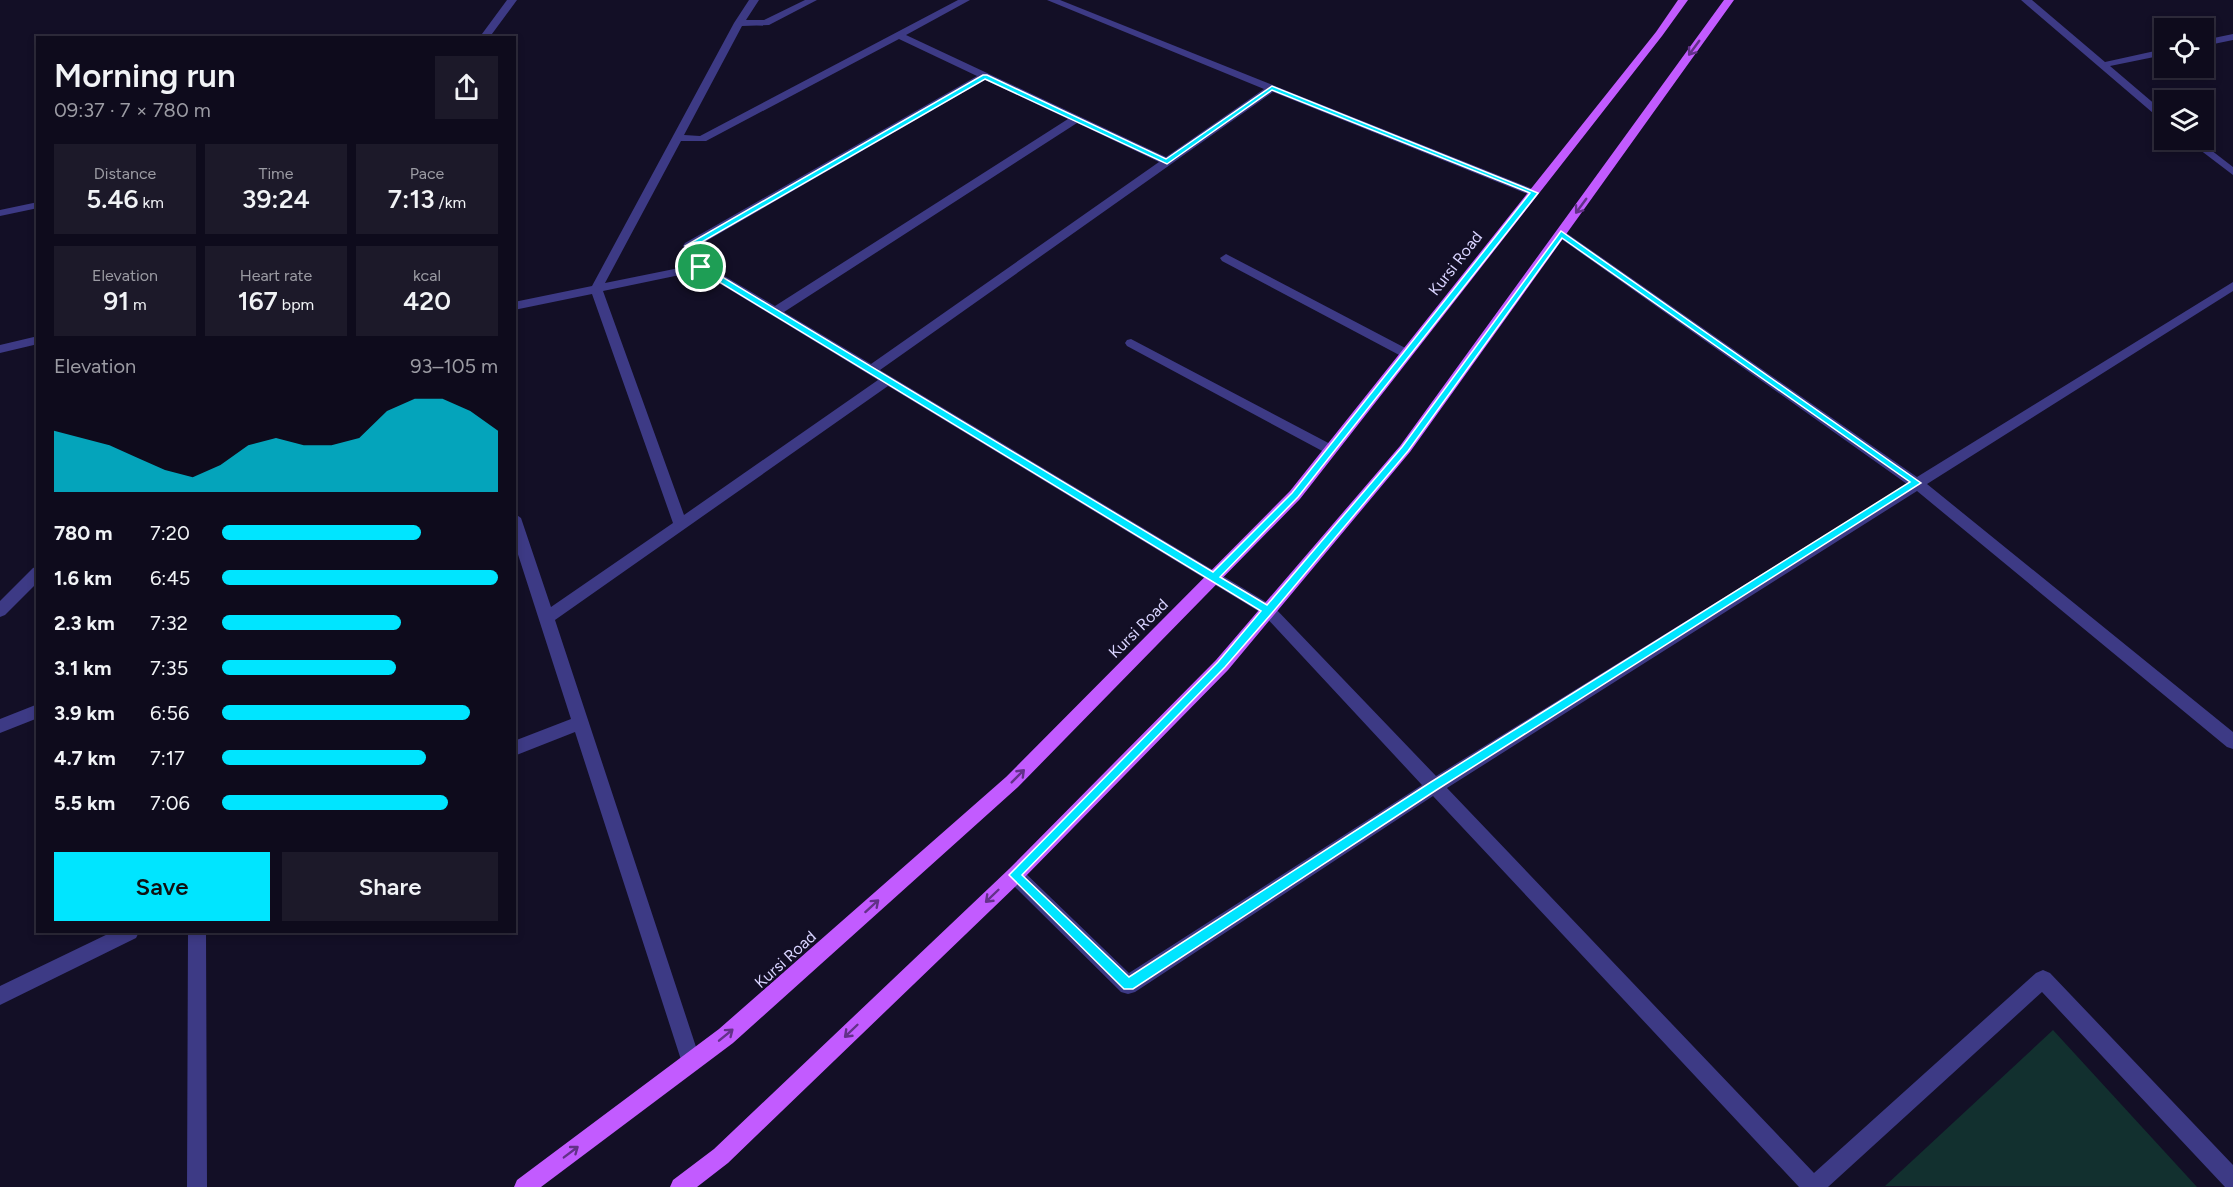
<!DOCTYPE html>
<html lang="en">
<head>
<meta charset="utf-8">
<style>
  body { margin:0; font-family:Figtree,sans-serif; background:#1c1929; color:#f1f3f6; height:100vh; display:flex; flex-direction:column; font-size:22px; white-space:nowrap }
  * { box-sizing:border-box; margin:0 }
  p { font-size:20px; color:#9b9ba3 }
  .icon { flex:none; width:33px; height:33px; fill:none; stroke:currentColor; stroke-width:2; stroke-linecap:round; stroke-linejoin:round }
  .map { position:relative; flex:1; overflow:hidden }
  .panel { position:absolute; left:36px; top:36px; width:480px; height:897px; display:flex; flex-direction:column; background:#0e0b1c; border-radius:0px; box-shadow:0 3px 9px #0003,0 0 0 2px #2e2b3b }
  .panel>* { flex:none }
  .tools { position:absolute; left:2154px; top:18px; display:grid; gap:12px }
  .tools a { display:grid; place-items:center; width:60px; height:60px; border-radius:0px; background:#0e0b1c; box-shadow:0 3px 9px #0003,0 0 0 2px #2e2b3b; font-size:30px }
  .pin { position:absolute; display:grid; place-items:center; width:51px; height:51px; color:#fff; margin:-26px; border:3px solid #fff; border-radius:50%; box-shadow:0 2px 6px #0007 }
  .round { display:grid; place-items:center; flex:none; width:63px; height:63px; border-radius:0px; background:#1c1929 }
  .summary { display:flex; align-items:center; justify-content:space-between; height:102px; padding:0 18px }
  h1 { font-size:33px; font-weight:600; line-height:45px }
  .stats { display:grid; grid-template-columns:repeat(3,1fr); gap:9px; height:102px; padding:6px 18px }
  .stats div { display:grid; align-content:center; border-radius:0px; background:#1c1929; text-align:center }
  .stats b { font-size:26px; font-weight:600 }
  .stats small { font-size:16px; font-weight:400 }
  .stats p { font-size:16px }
  .chart { height:168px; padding:12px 18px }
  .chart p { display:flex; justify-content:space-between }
  .chart svg { width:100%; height:108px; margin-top:6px; fill:#00e5ff; opacity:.7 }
  .primary-button { display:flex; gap:12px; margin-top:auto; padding:12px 18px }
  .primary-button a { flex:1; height:69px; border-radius:0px; background:#00e5ff; color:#111; font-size:24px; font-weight:600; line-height:69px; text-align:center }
  .primary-button a+a { background:#1c1929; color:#f1f3f6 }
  ul { padding:0 18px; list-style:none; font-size:20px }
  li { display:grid; grid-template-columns:96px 72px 1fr; align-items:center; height:45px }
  li i { height:15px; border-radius:8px; background:#00e5ff }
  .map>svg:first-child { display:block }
  .green { fill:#12302f }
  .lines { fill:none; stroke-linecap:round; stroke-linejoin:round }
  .minor { fill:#3d3a85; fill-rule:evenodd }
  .major { fill:#c25bff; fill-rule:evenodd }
  .oneway { stroke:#623188 }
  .route { fill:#00e5ff; stroke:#fff; stroke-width:1.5; fill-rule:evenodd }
  .labels { text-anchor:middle; stroke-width:5; stroke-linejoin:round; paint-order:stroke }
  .street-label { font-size:16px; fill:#d9d4ff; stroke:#130f26 }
</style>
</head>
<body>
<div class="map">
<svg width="2233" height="1187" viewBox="0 0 2233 1187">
  <rect width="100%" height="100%" fill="#130f26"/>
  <path class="green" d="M 2053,1030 L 2197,1187 L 1885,1186 Z"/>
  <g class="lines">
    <path class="minor" d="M 507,0 L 517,0 L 489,38 L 479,38 Z
      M 749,0 L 759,0 L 746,20 L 764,20 L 805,0 L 817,0 L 769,25 L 742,26 L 684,135 L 700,136 L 958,0 L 970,0 L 906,35 L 1166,157 L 1264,89 L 1047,0 L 1060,0 L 1538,191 L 1538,195 L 1530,195 L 1273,92 L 880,370 L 1273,606 L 1436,776 L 1907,484 L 1557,236 L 1557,232 L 1565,232 L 1917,477 L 2233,282 L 2233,291 L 1927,484 L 2233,732 L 2233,749 L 2227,747 L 1917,491 L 1447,788 L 1814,1173 L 2036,973 L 2043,970 L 2050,973 L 2233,1165 L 2233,1187 L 2225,1187 L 2042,992 L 1828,1187 L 1799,1187 L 1433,796 L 1135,992 L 1128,994 L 1121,992 L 1009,881 L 1006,875 L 1009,869 L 1015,867 L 1021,869 L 1129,973 L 1422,785 L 1263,614 L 888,386 L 555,620 L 701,1062 L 698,1069 L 691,1072 L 684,1069 L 575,732 L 514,756 L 514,741 L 571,719 L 514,542 L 514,513 L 521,518 L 551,607 L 673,523 L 592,294 L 514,310 L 514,302 L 592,286 L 734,23 ZM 899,39 L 977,76 L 685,243 L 683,246 L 694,265 L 605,283 L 681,141 L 706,141 ZM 985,80 L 1068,119 L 775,306 L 706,265 L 696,247 ZM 1077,123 L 1159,162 L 871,364 L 784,312 ZM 699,271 L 878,380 L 684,515 L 603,291 Z
      M 2021,0 L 2032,0 L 2105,62 L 2164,49 L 2164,55 L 2110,66 L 2164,112 L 2164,120 L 2160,119 Z
      M 2233,34 L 2233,40 L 2204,46 L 2204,40 Z
      M 2187,140 L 2198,140 L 2233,167 L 2233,175 Z
      M 38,202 L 38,208 L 0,216 L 0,210 Z
      M 1226,254 L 1411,351 L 1413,354 L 1407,358 L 1403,357 L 1222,261 L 1220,258 Z
      M 38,336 L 38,344 L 0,353 L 0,345 Z
      M 1131,339 L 1336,447 L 1338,450 L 1331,455 L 1326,453 L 1127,346 L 1125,343 L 1127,340 Z
      M 38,566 L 38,582 L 5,615 L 0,617 L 0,601 L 33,568 Z
      M 38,704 L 38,718 L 0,733 L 0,719 Z
      M 112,932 L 139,932 L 136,938 L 0,1005 L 0,986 Z
      M 188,932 L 206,932 L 207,1187 L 187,1187 Z"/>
    <path class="major" d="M 1678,0 L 1688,0 L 1662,36 L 1300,499 L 1018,787 L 733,1043 L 541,1187 L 514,1187 L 517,1180 L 719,1029 L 1006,777 L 1290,491 L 1656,32 Z
      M 1724,0 L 1734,0 L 1410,452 L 1228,670 L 1021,881 L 728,1163 L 697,1187 L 670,1187 L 673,1180 L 714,1149 L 1009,869 L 1216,660 L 1400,446 Z"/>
  </g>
  <defs><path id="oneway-shaft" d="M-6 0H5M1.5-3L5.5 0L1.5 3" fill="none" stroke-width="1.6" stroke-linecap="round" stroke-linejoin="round" transform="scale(1.5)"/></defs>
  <g class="oneway">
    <use href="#oneway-shaft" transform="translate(1694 48) rotate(126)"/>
    <use href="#oneway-shaft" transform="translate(1581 206) rotate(126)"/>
    <use href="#oneway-shaft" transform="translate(1018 776) rotate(-45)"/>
    <use href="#oneway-shaft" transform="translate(992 896) rotate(136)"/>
    <use href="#oneway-shaft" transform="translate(872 906) rotate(-42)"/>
    <use href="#oneway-shaft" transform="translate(851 1031) rotate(136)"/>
    <use href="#oneway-shaft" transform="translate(726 1035) rotate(-39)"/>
    <use href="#oneway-shaft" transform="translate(571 1152) rotate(-37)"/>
  </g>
  <path class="route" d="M 983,75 L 987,75 L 1166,159 L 1272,86 L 1538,193 L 1298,497 L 1220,577 L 1267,605 L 1402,447 L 1561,231 L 1921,483 L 1438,789 L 1133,989 L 1124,989 L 1009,875 L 1218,662 L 1261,611 L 698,269 L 685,246 ZM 985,79 L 1167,164 L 1272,90 L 1530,193 L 1292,493 L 1213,572 L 704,266 L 693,247 ZM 1562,238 L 1910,482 L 1431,782 L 1129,977 L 1022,875 L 1225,667 L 1272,613 L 1408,451 Z"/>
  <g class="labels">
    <g class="street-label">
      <text transform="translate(1455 263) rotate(-52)" y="6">Kursi Road</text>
      <text transform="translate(1138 628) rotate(-45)" y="6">Kursi Road</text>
      <text transform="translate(785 959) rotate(-42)" y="6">Kursi Road</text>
    </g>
  </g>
</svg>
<div class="tools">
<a><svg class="icon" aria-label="locate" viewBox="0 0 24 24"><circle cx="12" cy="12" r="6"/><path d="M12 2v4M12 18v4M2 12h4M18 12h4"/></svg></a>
<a><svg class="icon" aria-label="layers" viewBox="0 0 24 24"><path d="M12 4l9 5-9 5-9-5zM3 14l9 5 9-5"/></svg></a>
</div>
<div class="pin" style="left:701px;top:267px;background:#1e9e55"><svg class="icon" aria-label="arrive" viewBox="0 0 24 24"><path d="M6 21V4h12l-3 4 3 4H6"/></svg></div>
<section class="panel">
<div class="summary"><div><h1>Morning run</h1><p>09:37 · 7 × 780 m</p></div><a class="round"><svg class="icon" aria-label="share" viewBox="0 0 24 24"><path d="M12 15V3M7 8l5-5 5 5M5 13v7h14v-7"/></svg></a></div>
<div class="stats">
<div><p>Distance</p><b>5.46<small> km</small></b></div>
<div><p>Time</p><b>39:24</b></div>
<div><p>Pace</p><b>7:13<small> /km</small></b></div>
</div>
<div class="stats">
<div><p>Elevation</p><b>91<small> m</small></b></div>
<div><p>Heart rate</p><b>167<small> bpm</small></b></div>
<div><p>kcal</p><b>420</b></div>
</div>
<div class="chart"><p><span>Elevation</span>93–105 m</p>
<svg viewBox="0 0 160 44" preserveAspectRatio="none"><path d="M0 44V19L10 22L20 25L30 30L40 35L50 38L60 33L70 25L80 22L90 25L100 25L110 22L120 11L130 6L140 6L150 11L160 19V44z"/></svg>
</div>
<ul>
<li><b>780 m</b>7:20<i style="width:72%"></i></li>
<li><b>1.6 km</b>6:45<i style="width:100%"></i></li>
<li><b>2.3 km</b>7:32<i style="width:65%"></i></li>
<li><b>3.1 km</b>7:35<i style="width:63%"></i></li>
<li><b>3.9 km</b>6:56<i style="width:90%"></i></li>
<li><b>4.7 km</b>7:17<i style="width:74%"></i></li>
<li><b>5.5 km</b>7:06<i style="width:82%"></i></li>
</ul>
<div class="primary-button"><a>Save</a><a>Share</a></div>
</section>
</div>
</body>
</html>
